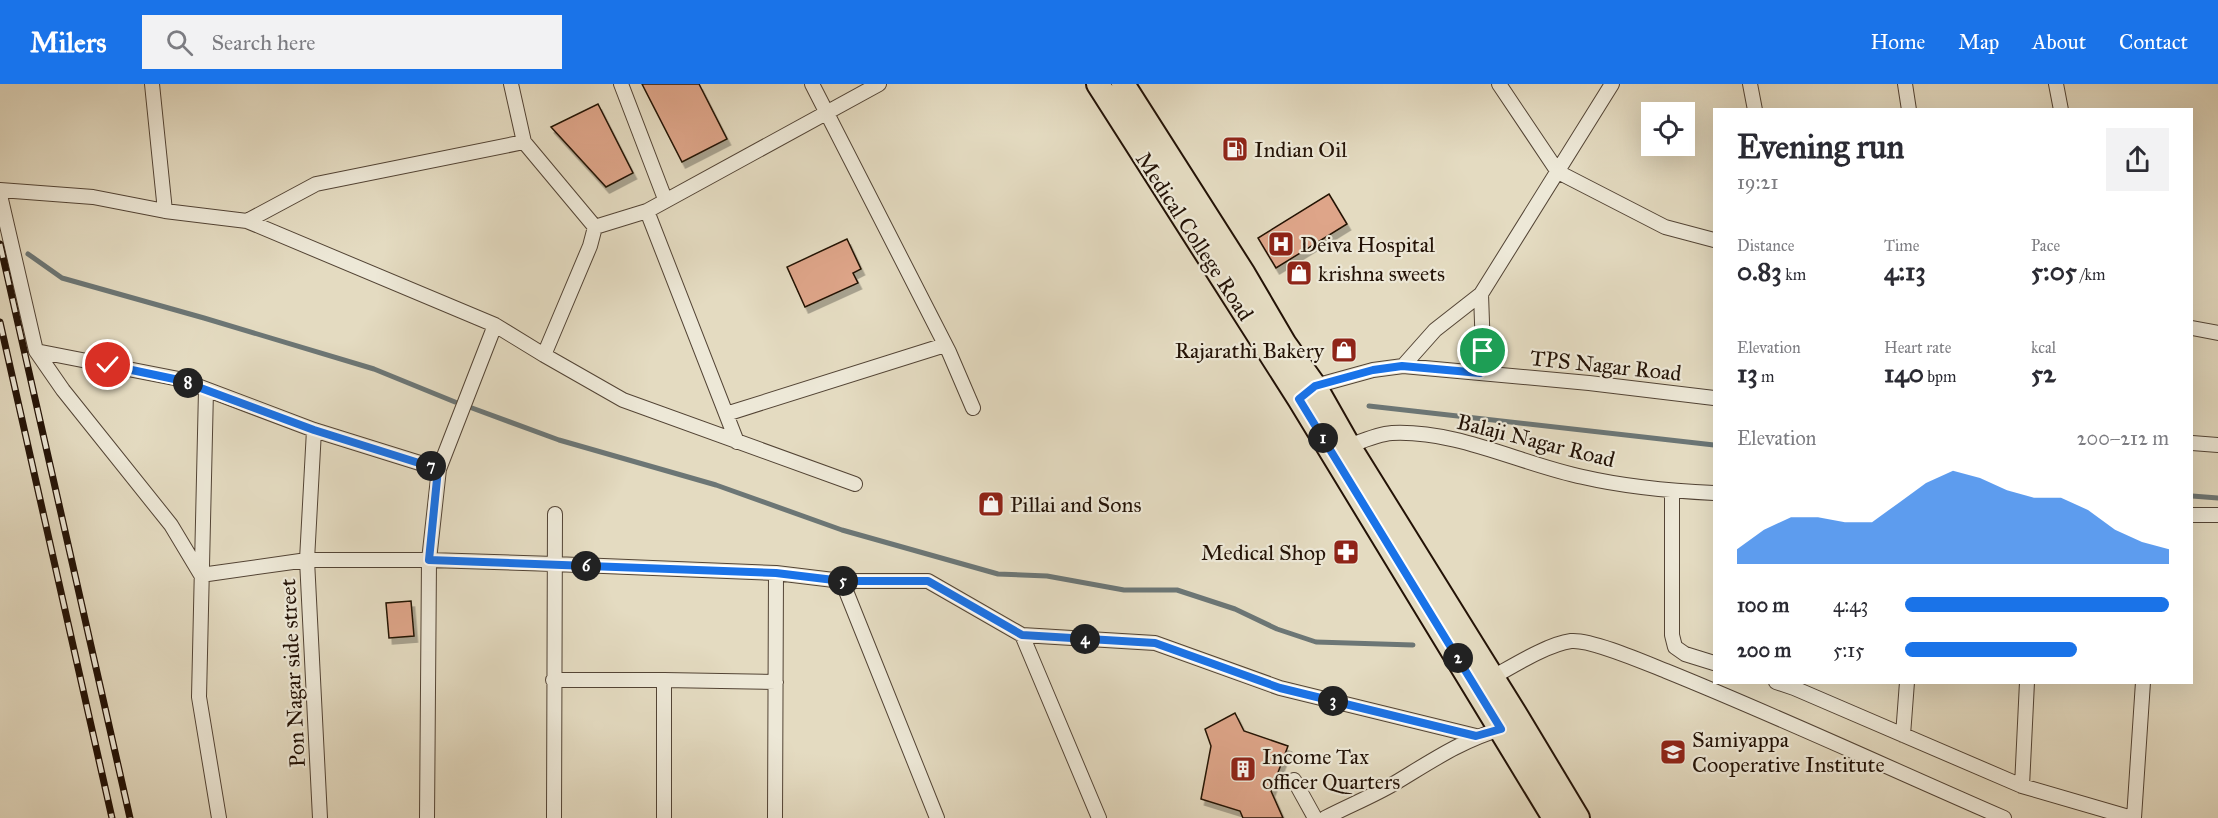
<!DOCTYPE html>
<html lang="en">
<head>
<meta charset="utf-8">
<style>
  body { margin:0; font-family:"IM FELL Great Primer",serif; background:#f2f2f3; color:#2b2b33; height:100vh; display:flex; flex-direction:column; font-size:22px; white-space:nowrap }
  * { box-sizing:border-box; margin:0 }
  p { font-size:20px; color:#7c7c81 }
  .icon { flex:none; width:33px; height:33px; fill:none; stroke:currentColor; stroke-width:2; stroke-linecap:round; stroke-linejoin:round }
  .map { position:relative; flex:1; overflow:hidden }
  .sheet { position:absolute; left:1713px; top:24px; width:480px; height:576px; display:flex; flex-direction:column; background:#fff; border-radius:0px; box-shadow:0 6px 24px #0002 }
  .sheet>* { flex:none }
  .controls { position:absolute; left:1641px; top:18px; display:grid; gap:12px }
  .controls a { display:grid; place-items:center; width:54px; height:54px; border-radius:0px; background:#fff; box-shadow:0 6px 24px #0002; font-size:30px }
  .pin { position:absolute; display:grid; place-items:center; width:51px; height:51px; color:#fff; margin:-26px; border:3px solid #fff; border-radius:50%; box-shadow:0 2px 6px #0007 }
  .km { position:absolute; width:30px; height:30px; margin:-15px; border-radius:50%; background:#222; color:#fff; font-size:16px; line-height:30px; text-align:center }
  .round { display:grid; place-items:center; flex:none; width:63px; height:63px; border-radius:0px; background:#f2f2f3 }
  .headline { display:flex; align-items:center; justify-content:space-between; height:102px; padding:0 24px }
  h1 { font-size:33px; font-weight:800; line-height:45px }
  .figures { display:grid; grid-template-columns:repeat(3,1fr); gap:9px; height:102px; padding:6px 24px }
  .figures div { display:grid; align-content:center }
  .figures b { font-size:26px; font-weight:800 }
  .figures small { font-size:16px; font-weight:400 }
  .figures p { font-size:16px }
  .chart { height:168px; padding:12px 24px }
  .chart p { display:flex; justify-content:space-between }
  .chart svg { width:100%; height:108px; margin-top:6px; fill:#1a73e8; opacity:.7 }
  ul { padding:0 24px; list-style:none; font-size:20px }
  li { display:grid; grid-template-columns:96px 72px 1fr; align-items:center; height:45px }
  li i { height:15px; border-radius:8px; background:#1a73e8 }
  header { display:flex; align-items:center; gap:36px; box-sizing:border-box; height:84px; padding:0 30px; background:#1a73e8; color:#fff }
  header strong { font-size:28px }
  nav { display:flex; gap:33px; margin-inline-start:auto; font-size:21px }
  .search { width:420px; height:54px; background:#f2f2f3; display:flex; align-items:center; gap:15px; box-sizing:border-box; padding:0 21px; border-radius:0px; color:#7c7c81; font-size:22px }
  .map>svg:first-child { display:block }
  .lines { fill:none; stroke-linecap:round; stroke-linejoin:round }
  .stream { stroke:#6c7675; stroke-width:5 }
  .building { fill:#dea589; stroke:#231206; stroke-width:1.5; filter:url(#shadow) }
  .street-casing { stroke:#534435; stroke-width:16 }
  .primary-casing { stroke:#231206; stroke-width:26 }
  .street { stroke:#ede8d7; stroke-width:14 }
  .primary { stroke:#e4dbc1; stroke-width:22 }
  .rail-casing { stroke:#231206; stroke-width:7 }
  .rail { stroke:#ede8d7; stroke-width:4.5; stroke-dasharray:14; stroke-linecap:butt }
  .route-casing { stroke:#fff; stroke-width:12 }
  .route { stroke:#1a73e8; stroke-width:8 }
  .labels { text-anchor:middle; stroke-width:4.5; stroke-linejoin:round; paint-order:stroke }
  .poi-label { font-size:22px; fill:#231206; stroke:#ede8d7; text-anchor:start }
  .street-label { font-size:22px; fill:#231206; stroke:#ede8d7 }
</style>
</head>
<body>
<header>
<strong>Milers</strong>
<div class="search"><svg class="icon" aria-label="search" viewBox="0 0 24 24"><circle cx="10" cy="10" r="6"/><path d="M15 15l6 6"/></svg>Search here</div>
<nav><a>Home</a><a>Map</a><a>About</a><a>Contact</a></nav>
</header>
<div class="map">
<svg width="2218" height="734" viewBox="0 0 2218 734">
  <defs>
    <filter id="shadow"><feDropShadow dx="3.5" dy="6" stdDeviation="0" flood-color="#0004"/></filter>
  </defs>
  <rect width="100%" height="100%" fill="#e4dbc1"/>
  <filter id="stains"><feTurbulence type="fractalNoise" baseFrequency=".00333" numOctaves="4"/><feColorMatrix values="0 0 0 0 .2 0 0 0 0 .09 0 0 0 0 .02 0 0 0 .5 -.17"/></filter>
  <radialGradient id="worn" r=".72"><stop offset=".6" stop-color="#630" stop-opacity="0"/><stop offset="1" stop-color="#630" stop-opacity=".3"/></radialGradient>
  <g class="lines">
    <path class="stream" d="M 28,170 L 62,194 L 204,234 L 374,285 L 455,318
      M 1369,322 L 1714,361
      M 472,324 L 559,356 L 716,401 L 842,446 L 998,490 L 1047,492 L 1124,506 L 1177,506 L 1235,525 L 1277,545 L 1316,558 L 1413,561
      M 2192,412 L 2218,414"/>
  </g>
  <path class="building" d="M 642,0 L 699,0 L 727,55 L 682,78 Z
    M 598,20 L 633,89 L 606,103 L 551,43 Z
    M 1329,110 L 1347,140 L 1276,184 L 1258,154 Z
    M 847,155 L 861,185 L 853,189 L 858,199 L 805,223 L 787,183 Z
    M 411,517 L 414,552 L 389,554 L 386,519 Z
    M 1235,629 L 1244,647 L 1288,662 L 1271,707 L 1283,734 L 1243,734 L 1240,727 L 1201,715 L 1211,662 L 1205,645 Z"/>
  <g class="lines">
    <defs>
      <path id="street" d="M 152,0 L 165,127
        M 511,0 L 524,58
        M 621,0 L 665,115
        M 812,0 L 949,268 L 973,324
        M 1499,0 L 1558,88 L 1665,143 L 1714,156
        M 1750,0 L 1755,26
        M 1905,0 L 1909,26
        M 2056,0 L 2061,26
        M 0,106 L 93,113 L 165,127 L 247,137 L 495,241 L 544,271 L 590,162 L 595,143 L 647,127 L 879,0
        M 0,111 L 36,267 L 63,306 L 171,441 L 201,491 L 307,476 L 320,734
        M 647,127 L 737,358
        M 247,137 L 316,100 L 524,58 L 595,143
        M 1481,210 L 1612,0
        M 2192,244 L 2218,249
        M 36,267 L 179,295 L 314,346 L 439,385
        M 544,271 L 623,316 L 855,400
        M 1403,282 L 1435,246 L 1481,210 L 1483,267 L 1481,289
        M 1311,305 L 1315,302 L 1373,286 L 1403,282 L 1589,299 L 1714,314
        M 206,306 L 199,613 L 219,734
        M 726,330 L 945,261
        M 314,346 L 307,476 L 429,476 L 554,480 L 776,489 L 842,497 L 928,497 L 1022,551 L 1155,559 L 1280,604 L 1476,652
        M 2192,359 L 2218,361
        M 1349,362 C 1362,357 1378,350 1392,349 C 1458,346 1520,380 1583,393 C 1626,403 1671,407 1714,409
        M 1672,407 L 1672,551 L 1675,563 L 1685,570 L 1714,579
        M 2192,431 L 2218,431
        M 842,497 L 937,734
        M 1022,551 L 1099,734
        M 1493,593 C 1513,582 1548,560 1571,557 C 1591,555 1646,579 1666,587 C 1780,633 1891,685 2004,734
        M 553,596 L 664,596 L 664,734
        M 664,596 L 776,598
        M 1776,598 L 1794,604 L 2022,702 L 2132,734
        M 1903,651 L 1907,598
        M 1294,696 L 1315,734
        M 2022,702 L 2027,598
        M 427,734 L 429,476 L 439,385 L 495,241
        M 554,734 L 555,430
        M 775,734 L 776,489
        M 1325,734 C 1348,722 1373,712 1395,699 C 1430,678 1462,656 1501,645
        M 2134,734 L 2143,598"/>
      <path id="primary" d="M 1098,0 L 1299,315 L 1554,734
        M 1123,0 L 1244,190 L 1285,260 L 1315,302 L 1349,362 L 1518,634 L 1578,734"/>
    </defs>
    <use href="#street" class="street-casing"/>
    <use href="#primary" class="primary-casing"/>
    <use href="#street" class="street"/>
    <use href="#primary" class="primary"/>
    <defs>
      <path id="rail" d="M 0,160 L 130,734
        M 0,238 L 112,734"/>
    </defs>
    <use href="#rail" class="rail-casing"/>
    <use href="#rail" class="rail"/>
  </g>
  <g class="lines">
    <defs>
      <path id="route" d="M 108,281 L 179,296 L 314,346 L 438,385 L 429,476 L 776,489 L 842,497 L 928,497 L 1022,551 L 1155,559 L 1280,604 L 1476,652 L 1501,645 L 1299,315 L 1315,302 L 1373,286 L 1402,282 L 1480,289 L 1483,267"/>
    </defs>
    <use href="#route" class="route-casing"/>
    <use href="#route" class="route"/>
  </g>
  <defs>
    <symbol id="fuel-square" viewBox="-11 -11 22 22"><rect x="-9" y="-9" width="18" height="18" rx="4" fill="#8f2418" stroke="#ede8d7"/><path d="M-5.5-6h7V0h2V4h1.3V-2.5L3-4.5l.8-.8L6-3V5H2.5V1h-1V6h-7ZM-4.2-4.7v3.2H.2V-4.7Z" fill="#fff"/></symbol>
    <symbol id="hospital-square" viewBox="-11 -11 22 22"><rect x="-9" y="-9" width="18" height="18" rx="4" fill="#8f2418" stroke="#ede8d7"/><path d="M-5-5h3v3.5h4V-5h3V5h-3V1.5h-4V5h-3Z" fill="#fff"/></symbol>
    <symbol id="shop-square" viewBox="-11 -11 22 22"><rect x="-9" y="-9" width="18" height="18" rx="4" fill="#8f2418" stroke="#ede8d7"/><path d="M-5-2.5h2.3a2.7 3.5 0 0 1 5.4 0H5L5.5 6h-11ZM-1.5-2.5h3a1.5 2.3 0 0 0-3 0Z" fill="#fff"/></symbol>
    <symbol id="pharmacy-square" viewBox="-11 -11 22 22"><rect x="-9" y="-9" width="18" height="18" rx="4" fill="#8f2418" stroke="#ede8d7"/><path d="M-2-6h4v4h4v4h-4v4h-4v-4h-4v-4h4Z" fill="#fff"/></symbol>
    <symbol id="university-square" viewBox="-11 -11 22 22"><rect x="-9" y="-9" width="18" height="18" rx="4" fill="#8f2418" stroke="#ede8d7"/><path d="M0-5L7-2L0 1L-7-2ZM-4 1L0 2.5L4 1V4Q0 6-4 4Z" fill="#fff"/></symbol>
    <symbol id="building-square" viewBox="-11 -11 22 22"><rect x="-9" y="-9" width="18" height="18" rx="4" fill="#8f2418" stroke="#ede8d7"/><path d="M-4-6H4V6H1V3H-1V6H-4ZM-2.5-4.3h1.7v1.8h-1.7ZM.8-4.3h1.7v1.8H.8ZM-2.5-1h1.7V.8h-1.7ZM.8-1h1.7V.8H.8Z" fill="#fff"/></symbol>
  </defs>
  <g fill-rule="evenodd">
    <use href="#fuel-square" x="1220" y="50" width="30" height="30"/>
    <use href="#hospital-square" x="1266" y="145" width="30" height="30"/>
    <use href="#shop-square" x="1284" y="174" width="30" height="30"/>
    <use href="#shop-square" x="1329" y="251" width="30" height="30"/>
    <use href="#shop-square" x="976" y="405" width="30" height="30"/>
    <use href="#pharmacy-square" x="1331" y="453" width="30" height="30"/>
    <use href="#university-square" x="1658" y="653" width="30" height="30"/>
    <use href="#building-square" x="1228" y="670" width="30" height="30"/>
  </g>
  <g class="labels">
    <g class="poi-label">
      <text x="1254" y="73">Indian Oil</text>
      <text x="1300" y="168">Deiva Hospital</text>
      <text x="1318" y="197">krishna sweets</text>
      <text x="1324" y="274" text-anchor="end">Rajarathi Bakery</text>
      <text x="1010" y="428">Pillai and Sons</text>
      <text x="1326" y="476" text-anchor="end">Medical Shop</text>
      <text x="1692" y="663">Samiyappa<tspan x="1692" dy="25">Cooperative Institute</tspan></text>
      <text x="1262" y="680">Income Tax<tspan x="1262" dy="25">officer Quarters</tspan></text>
    </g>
    <g class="street-label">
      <text transform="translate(1195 152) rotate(57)" y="8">Medical College Road</text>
      <text transform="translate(1606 281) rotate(6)" y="8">TPS Nagar Road</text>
      <text transform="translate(1536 356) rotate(14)" y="8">Balaji Nagar Road</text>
      <text transform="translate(292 589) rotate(-93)" y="8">Pon Nagar side street</text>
    </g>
  </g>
  <rect width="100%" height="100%" filter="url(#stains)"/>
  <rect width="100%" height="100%" fill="url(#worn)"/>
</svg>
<div class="controls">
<a><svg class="icon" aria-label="locate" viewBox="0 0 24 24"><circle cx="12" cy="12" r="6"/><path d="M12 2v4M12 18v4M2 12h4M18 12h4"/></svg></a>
</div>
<div class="pin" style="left:1483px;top:267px;background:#1e9e55"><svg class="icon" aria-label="arrive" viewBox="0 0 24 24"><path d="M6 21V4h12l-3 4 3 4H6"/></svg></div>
<div class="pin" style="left:108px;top:281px;background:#d93025"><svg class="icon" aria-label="check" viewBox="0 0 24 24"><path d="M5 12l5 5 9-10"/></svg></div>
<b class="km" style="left:1323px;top:354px">1</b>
<b class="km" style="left:1458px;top:574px">2</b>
<b class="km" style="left:1333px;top:617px">3</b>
<b class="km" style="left:1085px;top:555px">4</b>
<b class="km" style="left:843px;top:497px">5</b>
<b class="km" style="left:586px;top:482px">6</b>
<b class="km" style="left:431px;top:382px">7</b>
<b class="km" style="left:188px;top:299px">8</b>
<section class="sheet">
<div class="headline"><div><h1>Evening run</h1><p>19:21</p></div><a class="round"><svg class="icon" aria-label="share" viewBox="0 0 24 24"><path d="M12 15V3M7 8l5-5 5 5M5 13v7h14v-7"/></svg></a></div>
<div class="figures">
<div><p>Distance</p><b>0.83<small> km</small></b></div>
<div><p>Time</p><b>4:13</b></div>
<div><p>Pace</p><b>5:05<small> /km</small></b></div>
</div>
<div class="figures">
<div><p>Elevation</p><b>13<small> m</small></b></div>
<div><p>Heart rate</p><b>140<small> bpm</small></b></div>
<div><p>kcal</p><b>52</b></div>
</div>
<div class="chart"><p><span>Elevation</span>200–212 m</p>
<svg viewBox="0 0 160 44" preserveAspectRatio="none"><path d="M0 44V38L10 30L20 25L30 25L40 27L50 27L60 19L70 11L80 6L90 9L100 14L110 17L120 17L130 22L140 30L150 35L160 38V44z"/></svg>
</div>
<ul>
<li><b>100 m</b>4:43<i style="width:100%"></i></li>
<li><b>200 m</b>5:15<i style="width:65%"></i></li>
</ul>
</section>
</div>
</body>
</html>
